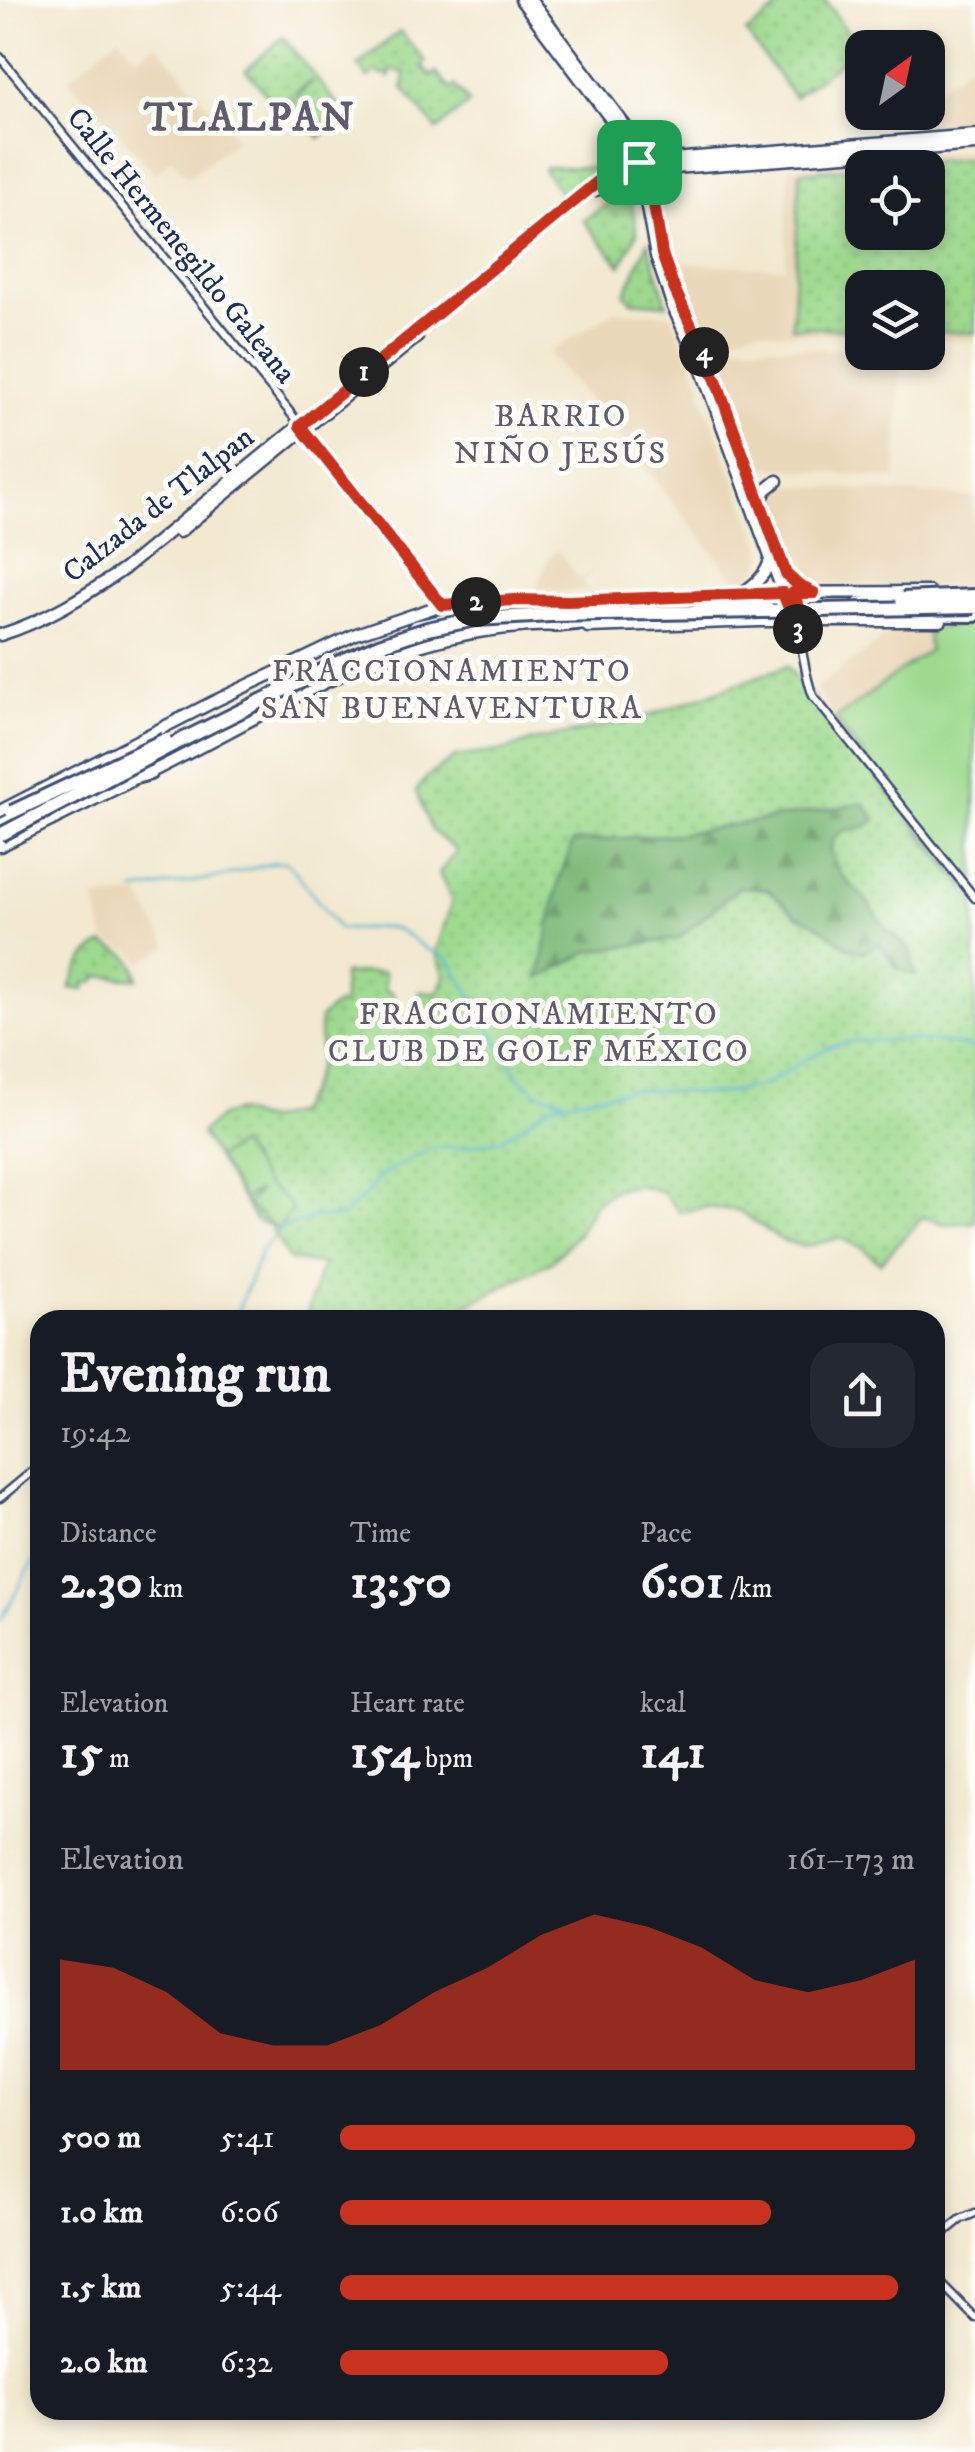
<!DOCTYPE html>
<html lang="en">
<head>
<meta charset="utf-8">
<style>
  body { margin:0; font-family:"IM FELL DW Pica",serif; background:#242831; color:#f1f3f6; height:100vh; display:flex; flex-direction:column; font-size:38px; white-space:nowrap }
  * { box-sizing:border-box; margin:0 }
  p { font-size:32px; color:#9ea1a6 }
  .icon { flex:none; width:55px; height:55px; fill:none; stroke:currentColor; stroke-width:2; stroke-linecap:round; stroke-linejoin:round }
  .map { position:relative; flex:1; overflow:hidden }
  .side { position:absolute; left:30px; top:1310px; width:915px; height:1110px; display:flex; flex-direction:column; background:#171b24; border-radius:30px; box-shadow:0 5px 15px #0003 }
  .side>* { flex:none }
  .needle { width:65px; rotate:33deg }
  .fabs { position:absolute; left:845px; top:30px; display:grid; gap:20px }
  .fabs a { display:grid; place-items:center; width:100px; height:100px; border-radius:20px; background:#171b24; box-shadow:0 5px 15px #0003; font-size:50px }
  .pin { position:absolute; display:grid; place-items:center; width:85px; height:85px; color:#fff; margin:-42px; border-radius:20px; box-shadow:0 5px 15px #0006 }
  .km { position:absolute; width:50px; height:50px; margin:-25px; border-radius:50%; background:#222; color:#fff; font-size:28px; line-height:50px; text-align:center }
  .round { display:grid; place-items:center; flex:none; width:105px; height:105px; border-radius:30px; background:#242831 }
  .headline { display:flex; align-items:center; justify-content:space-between; height:170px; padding:0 30px }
  h1 { font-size:55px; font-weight:700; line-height:75px }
  .metrics { display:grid; grid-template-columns:repeat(3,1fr); gap:15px; height:170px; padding:10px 30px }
  .metrics div { display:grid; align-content:center }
  .metrics b { font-size:50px; font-weight:700 }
  .metrics small { font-size:28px; font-weight:400 }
  .metrics p { font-size:28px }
  .chart { height:280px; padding:20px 30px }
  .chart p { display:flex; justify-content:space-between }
  .chart svg { width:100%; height:180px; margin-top:10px; fill:#c8321e; opacity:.7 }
  ul { padding:0 30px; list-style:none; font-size:32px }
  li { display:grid; grid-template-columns:160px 120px 1fr; align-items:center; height:75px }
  li i { height:25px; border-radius:12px; background:#c8321e }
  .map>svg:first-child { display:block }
  .built { fill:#ead8ba; fill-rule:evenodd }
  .green { fill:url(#green-dots); stroke:#5c8476; stroke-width:2.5; fill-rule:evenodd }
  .forest { fill:url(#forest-firs); stroke:#4c746c; stroke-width:2.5 }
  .pitch { fill:#9dda8e; stroke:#5c8476; stroke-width:2.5 }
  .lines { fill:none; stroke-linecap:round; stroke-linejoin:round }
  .stream { stroke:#52b2d1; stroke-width:2.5 }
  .minor-casing { stroke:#3b4b6f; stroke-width:11 }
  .major-casing { stroke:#3b4b6f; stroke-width:15 }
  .highway-casing { stroke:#3b4b6f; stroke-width:18 }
  .minor { stroke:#fff; stroke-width:6 }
  .major { stroke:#fff; stroke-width:10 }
  .highway { stroke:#fff; stroke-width:12 }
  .highway-bridge-casing { stroke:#3b4b6f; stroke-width:18; stroke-linecap:butt }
  .highway-bridge { stroke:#fff; stroke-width:12 }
  .route-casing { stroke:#fff; stroke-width:20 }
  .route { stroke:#c8321e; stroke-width:12 }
  .labels { text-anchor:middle; stroke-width:10; stroke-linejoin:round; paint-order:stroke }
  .street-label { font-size:30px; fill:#1b2f5e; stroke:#fdfcf7 }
  .neighbourhood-label { font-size:32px; letter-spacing:2.5px; fill:#5e5c6d; stroke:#fdfcf7 }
  .district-label { font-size:40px; font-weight:bold; letter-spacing:2.5px; fill:#5e5c6d; stroke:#fdfcf7 }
</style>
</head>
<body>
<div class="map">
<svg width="975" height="2452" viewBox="0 0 975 2452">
  <defs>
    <pattern id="green-dots" width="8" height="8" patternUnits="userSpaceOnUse" patternTransform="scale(2.5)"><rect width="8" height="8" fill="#9dda8e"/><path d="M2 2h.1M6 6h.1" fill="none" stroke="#87bb7d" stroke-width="1.8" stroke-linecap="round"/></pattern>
    <pattern id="forest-firs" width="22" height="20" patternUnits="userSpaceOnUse" patternTransform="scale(2.5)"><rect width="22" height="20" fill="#7eba79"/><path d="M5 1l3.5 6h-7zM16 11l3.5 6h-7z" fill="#669866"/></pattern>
  </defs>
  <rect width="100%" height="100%" fill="#fdfcf7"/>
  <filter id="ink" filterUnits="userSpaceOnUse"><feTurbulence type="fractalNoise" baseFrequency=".01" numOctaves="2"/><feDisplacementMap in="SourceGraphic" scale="20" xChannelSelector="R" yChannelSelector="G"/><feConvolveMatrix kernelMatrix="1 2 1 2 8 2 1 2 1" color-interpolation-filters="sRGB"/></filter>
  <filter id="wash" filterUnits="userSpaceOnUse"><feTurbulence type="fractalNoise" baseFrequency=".0048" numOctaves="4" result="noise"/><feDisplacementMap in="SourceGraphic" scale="40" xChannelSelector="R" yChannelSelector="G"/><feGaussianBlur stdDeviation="2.25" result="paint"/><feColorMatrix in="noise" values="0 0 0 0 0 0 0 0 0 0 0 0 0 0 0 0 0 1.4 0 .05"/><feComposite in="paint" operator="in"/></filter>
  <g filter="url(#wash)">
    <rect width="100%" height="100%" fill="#f2e9d0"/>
    <path class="built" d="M 119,36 L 137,58 L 156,43 L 237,139 L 188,178 L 172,159 L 155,173 L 68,79 Z
      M 971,63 L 975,68 L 975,127 L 921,130 L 907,113 L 928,112 L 928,96 Z
      M 975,150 L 975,341 L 928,339 L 928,288 L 862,288 L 862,336 L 782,333 L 758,328 L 703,346 L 671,262 L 785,268 L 789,167 ZM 862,168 L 928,168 L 928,232 L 862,232 Z
      M 615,311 L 671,314 L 702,386 L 700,391 L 704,401 L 764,554 L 758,573 L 740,586 L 638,458 L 549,353 Z
      M 734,344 L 901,353 L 896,479 L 765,466 L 758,461 L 718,371 L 720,360 Z
      M 778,485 L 975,497 L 975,587 L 822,586 L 801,576 L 791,566 L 765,500 Z
      M 558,551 L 580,579 L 597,567 L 582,582 L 588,591 L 538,591 L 536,589 L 548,558 Z
      M 899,627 L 927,628 L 930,650 L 835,719 L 816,688 Z
      M 139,895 L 168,946 L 142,963 L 132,951 L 105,940 L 94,898 Z"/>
    <path class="green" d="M 789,0 L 825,0 L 859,48 L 794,97 L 746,33 Z
      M 400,31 L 426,62 L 422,66 L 431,76 L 436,72 L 450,89 L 455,86 L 469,103 L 437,130 L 403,88 L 405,72 L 391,70 L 389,78 L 385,74 L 381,75 L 377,71 L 368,78 L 358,65 Z
      M 283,37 L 346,115 L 319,138 L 291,103 L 313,80 L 277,107 L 246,70 Z
      M 975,158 L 975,333 L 928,331 L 928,288 L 862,288 L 862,329 L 792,327 L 800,172 ZM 862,168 L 928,168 L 928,232 L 862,232 Z
      M 546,167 L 613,168 L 568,203 L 543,169 Z
      M 630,195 L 637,233 L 621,266 L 583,220 L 606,205 Z
      M 648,242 L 667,304 L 632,301 L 625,294 Z
      M 787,666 L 975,901 L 975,1222 L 946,1224 L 923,1217 L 880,1263 L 861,1247 L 840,1238 L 804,1247 L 779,1239 L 740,1211 L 707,1207 L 679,1212 L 663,1192 L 639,1185 L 616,1189 L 595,1203 L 578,1234 L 552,1261 L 462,1308 L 450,1320 L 305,1320 L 322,1264 L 289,1260 C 283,1247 275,1239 270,1225 L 255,1220 L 201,1133 L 220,1116 L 237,1111 L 251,1117 L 269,1120 L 296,1112 L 308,1093 L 320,1061 L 320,1018 L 335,1005 L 343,1004 L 343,974 L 384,972 L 385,991 L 392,992 C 398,1002 401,1011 402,1024 L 412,1026 L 419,992 L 439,992 L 445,976 L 436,952 L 452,901 L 439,873 L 457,851 L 431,830 L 416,791 L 427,777 L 455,757 L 507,750 L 528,742 L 636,720 Z
      M 103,944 C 124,952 134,955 138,979 L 100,976 L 92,983 L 86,982 L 85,990 L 70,988 C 77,970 84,953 103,944 Z"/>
    <path class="forest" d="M 864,803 L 876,820 L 865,827 L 843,831 L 834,839 L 830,853 L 841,875 L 868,902 L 885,928 L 909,949 L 916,975 L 896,968 L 880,944 L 864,952 L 849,948 L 813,922 L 797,915 L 767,889 L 739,887 L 678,939 L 590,951 L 539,979 L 559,880 L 573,842 L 679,834 Z"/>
    <path class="pitch" d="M 975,625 L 975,885 L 966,887 L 835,719 L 929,650 L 927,628 Z
      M 239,1144 L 265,1184 L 289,1203 L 292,1209 L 277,1229 L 247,1205 L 259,1190 L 243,1199 L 217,1158 Z"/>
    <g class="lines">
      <path class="stream" d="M 135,891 L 215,878 L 277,862 L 285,862 L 292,867 L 338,928 C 357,933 376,924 395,929 C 407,932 418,945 429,950 C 437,954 443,955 450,961 L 519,1077 L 538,1093 L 565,1100
        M 234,1320 L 261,1251 L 282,1228 L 314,1218 L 341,1217 L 366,1195 L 380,1176 L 432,1148 L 464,1147 L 500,1140 L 554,1103 L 635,1089 L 718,1094 L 748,1089 L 768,1084 L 807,1058 L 832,1046 L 853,1041 L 912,1040 L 951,1043 L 975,1049
        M 0,1620 C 15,1600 22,1573 40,1555"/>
    </g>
  </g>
  <g filter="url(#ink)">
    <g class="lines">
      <defs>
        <path id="minor" d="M 0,57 L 273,391 L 442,604
          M 793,620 C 804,644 803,671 813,696 L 975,898
          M 0,1498 L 40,1465
          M 935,2240 L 961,2219 L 975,2213
          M 935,2277 L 975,2318"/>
        <path id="major" d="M 521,0 L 637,154 L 656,256 L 673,307 L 702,371 L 791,614
          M 531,0 L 644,151 L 662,254 L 674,288 L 716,380 L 801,615
          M 596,190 L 621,178 L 649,170 L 975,145
          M 760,503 L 766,490 L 777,481
          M 179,532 L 417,337
          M 744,592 C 756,583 766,575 770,560
          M 621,598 L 742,593 L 929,592
          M 588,627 L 759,621 L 941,621
          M 0,635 C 45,621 85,596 124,569 L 568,205 L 612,172 L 647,161 L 975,135
          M 145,775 C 258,720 357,651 484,631 C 509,628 536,624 561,626
          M 0,811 L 215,701 L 356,634 L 442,605 L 514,600 L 599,600
          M 0,846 L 129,782"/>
        <path id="highway" d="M 593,600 L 655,607
          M 859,604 L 902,599
          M 653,607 L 708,606
          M 875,614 L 975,615
          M 555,625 L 607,620
          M 415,627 L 478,613 L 533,610
          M 98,787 L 150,773
          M 0,826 L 72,791"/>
      </defs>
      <use href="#minor" class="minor-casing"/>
      <use href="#major" class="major-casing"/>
      <use href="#highway" class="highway-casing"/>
      <use href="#minor" class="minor"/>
      <use href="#major" class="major"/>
      <use href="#highway" class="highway"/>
      <defs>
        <path id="highway-bridge" d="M 902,599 L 975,596
          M 698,602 L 742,601 L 766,606
          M 12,812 L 165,740
          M 0,835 L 174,744 L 340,662 L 379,645 L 427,629 L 476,619 L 551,615 L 975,607"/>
      </defs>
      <use href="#highway-bridge" class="highway-bridge-casing"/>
      <use href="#highway-bridge" class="highway-bridge"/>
    </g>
  </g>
  <g class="lines" filter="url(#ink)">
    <defs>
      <path id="route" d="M 647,161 L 662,254 L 674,288 L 716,380 L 786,574 L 799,586 L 814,593 L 793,593 L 804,620 L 800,637 L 783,593 L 568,601 L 514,600 L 442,605 L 300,426 L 600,180 L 612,172 Z"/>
    </defs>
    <use href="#route" class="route-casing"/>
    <use href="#route" class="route"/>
  </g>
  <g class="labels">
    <g class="street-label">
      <text transform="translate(182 245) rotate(51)" y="10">Calle Hermenegildo Galeana</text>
      <text transform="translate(158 504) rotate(-38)" y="10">Calzada de Tlalpan</text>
    </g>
    <g class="neighbourhood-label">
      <text x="561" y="426">BARRIO<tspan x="561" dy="37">NIÑO JESÚS</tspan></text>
      <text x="452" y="681">FRACCIONAMIENTO<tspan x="452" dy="37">SAN BUENAVENTURA</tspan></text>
      <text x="539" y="1024">FRACCIONAMIENTO<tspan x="539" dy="37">CLUB DE GOLF MÉXICO</tspan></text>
    </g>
    <g class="district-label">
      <text x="250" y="130">TLALPAN</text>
    </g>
  </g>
</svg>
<div class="fabs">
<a><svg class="needle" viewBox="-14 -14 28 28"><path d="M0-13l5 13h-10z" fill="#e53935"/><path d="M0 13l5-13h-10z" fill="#9ea1a6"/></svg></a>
<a><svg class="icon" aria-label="locate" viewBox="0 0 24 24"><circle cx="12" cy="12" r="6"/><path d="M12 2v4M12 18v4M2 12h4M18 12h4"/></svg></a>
<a><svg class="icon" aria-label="layers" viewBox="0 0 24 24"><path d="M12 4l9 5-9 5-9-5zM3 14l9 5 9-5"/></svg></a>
</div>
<div class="pin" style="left:639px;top:162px;background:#1e9e55"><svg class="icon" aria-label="arrive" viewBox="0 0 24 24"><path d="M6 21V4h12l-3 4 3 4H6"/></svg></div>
<b class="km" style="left:364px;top:372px">1</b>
<b class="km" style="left:476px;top:602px">2</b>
<b class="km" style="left:798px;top:629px">3</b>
<b class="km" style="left:704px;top:352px">4</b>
<section class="side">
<div class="headline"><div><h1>Evening run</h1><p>19:42</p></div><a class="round"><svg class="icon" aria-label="share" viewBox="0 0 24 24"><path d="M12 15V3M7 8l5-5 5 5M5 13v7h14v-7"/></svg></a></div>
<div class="metrics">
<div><p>Distance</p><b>2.30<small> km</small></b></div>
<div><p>Time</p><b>13:50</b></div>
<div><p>Pace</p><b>6:01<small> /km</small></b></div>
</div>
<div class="metrics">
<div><p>Elevation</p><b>15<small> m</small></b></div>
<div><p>Heart rate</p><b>154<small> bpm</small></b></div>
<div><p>kcal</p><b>141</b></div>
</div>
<div class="chart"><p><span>Elevation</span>161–173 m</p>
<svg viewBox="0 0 160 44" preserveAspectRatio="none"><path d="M0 44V17L10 19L20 25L30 35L40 38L50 38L60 33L70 25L80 19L90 11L100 6L110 9L120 14L130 22L140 25L150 22L160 17V44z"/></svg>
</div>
<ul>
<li><b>500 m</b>5:41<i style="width:100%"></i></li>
<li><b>1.0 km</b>6:06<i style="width:75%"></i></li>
<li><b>1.5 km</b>5:44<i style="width:97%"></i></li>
<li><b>2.0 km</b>6:32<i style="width:57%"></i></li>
</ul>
</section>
</div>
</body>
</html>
